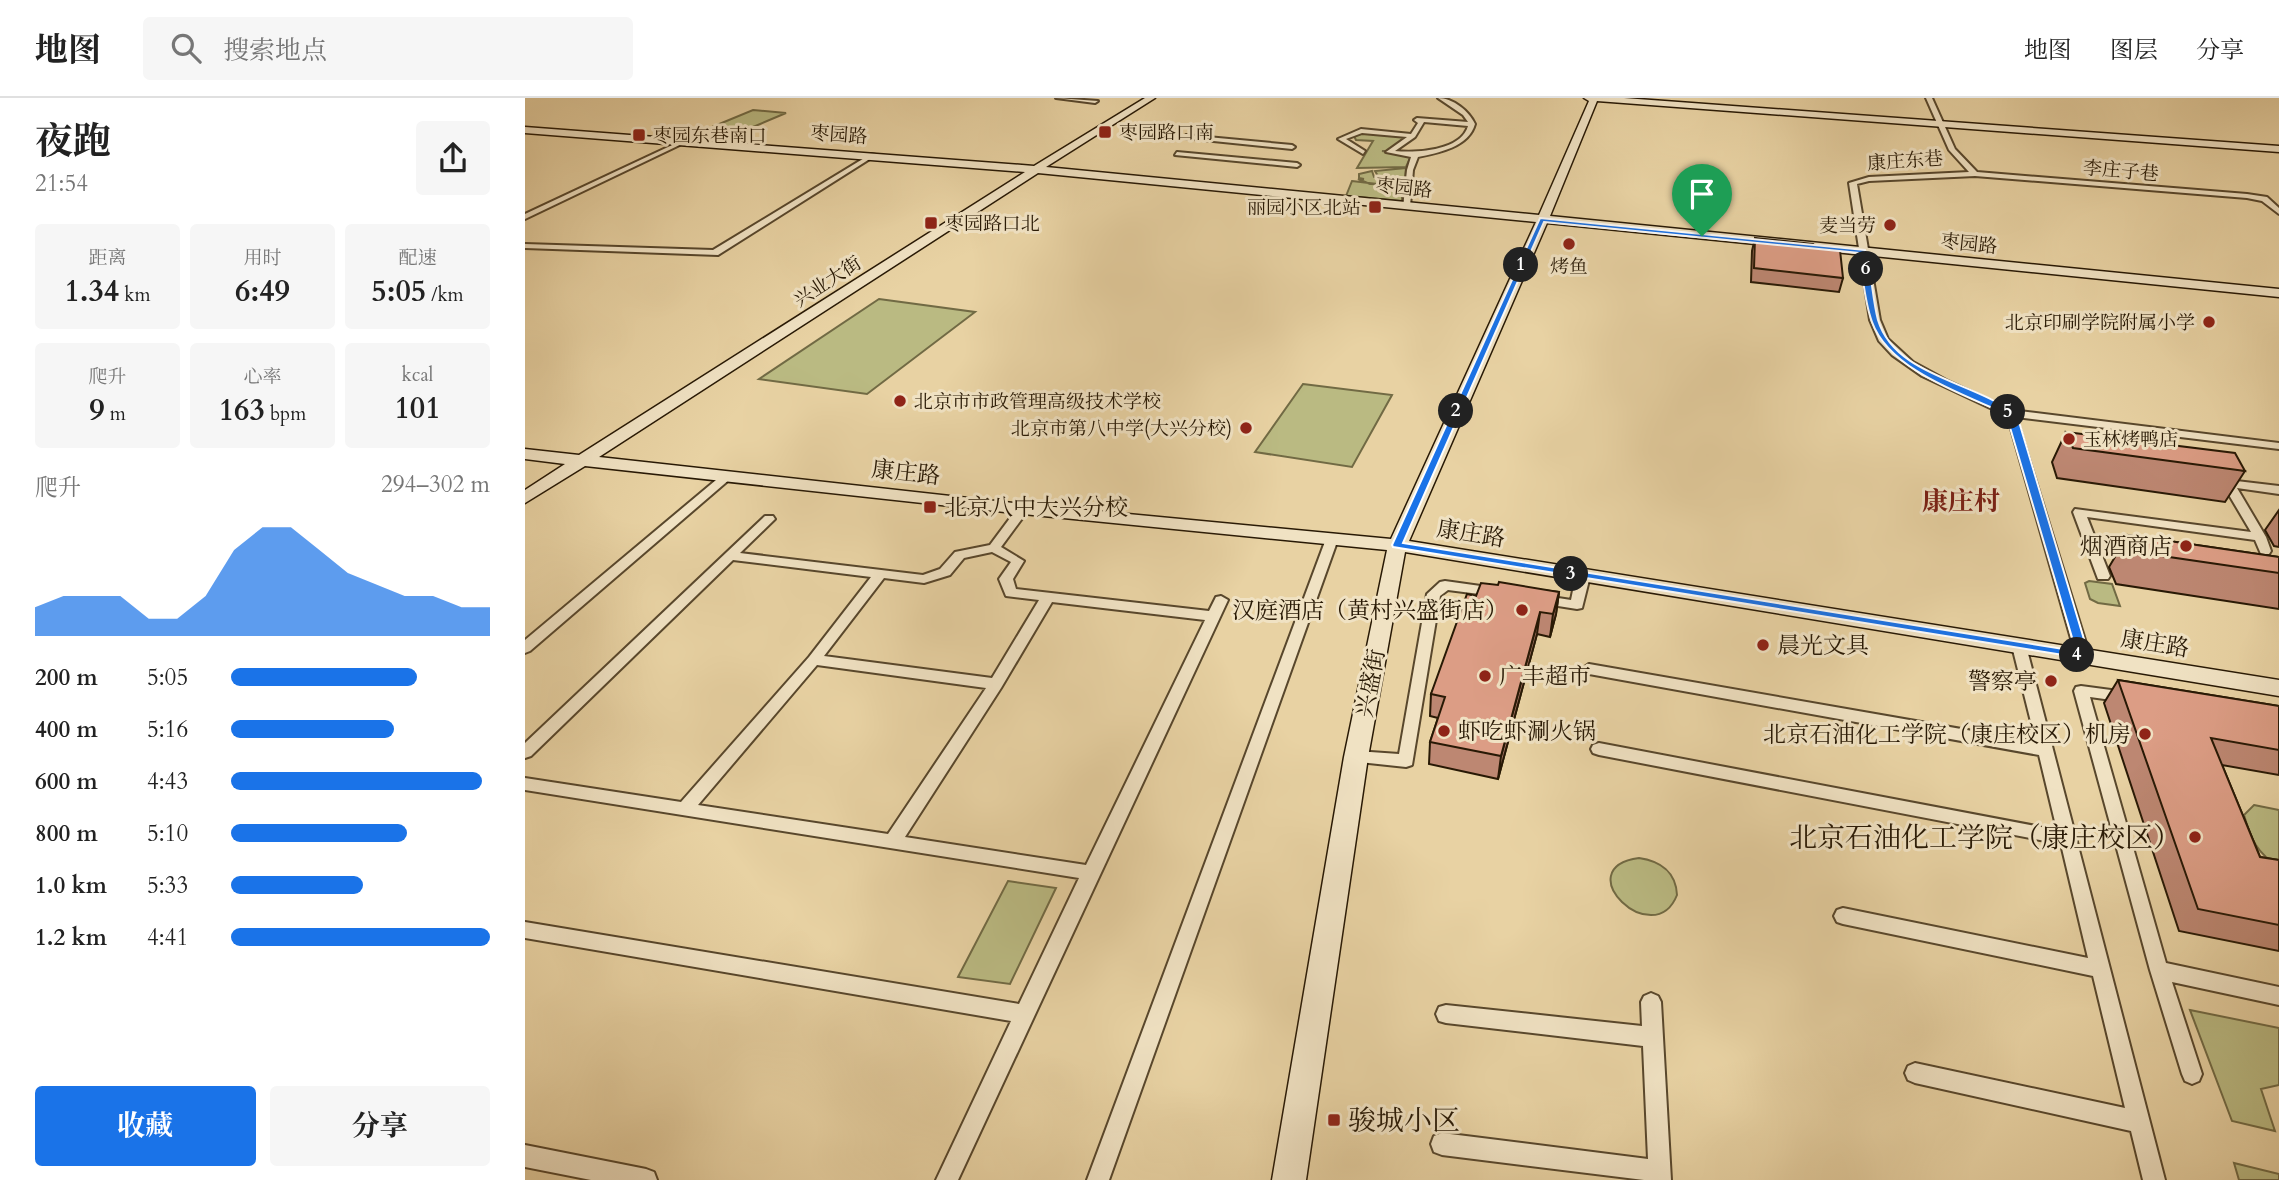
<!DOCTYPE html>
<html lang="zh">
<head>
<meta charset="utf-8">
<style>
  body { margin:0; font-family:Cardo,"Noto Serif SC",serif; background:#f6f6f6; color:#222; height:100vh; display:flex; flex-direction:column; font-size:26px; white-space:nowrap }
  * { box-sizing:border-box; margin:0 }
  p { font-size:23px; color:#767676 }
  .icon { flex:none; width:38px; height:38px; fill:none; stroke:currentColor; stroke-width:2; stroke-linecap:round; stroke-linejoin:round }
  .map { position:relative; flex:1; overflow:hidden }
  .sheet { display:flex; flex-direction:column; background:#fff; width:525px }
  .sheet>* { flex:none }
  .pin { position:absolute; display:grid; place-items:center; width:60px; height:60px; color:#fff; margin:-72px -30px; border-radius:50% 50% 50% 0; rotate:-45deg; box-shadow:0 0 7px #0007 }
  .pin .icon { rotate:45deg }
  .km { position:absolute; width:35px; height:35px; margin:-18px; border-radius:50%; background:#222; color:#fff; font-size:19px; line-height:35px; text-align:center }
  .round { display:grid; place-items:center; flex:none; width:74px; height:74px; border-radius:7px; background:#f6f6f6 }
  .headline { display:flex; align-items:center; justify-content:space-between; height:119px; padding:0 35px }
  h1 { font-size:38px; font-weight:700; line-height:52px }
  .figures { display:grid; grid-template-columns:repeat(3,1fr); gap:10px; height:119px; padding:7px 35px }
  .figures div { display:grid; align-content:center; border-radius:7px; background:#f6f6f6; text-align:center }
  .figures b { font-size:30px; font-weight:700 }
  .figures small { font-size:19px; font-weight:400 }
  .figures p { font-size:19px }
  .chart { height:196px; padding:14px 35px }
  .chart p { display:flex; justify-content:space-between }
  .chart svg { width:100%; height:126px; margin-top:7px; fill:#1a73e8; opacity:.7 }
  .cta { display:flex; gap:14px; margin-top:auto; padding:14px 35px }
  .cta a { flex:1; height:80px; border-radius:7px; background:#1a73e8; color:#fff; font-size:28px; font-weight:700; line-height:80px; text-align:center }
  .cta a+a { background:#f6f6f6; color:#222 }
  ul { padding:0 35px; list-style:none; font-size:23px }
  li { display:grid; grid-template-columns:112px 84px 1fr; align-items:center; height:52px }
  li i { height:18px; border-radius:9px; background:#1a73e8 }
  header { display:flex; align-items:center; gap:42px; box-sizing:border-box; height:98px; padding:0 35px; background:#fff; border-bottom:2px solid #e0e0e0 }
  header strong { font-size:33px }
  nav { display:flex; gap:38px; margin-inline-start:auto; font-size:24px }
  .search { width:490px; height:63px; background:#f6f6f6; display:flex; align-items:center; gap:18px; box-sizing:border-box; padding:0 24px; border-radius:7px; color:#767676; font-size:26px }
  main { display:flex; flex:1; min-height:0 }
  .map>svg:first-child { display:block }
  .green { fill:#baba82; stroke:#716a44; stroke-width:2 }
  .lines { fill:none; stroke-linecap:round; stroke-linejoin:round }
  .street-casing { stroke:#58472c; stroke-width:4 }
  .secondary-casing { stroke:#281905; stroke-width:3 }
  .street { fill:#f0e2c3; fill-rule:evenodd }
  .secondary { fill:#f0e2c3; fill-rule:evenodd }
  .wall { fill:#bd8772; stroke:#281905; stroke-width:2 }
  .shaded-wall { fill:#9a6e5d; stroke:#281905; stroke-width:2 }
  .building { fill:#dc9d85; stroke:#281905; stroke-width:2 }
  .route { fill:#1a73e8; stroke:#fff; stroke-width:2; fill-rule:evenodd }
  .poi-dot { fill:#8f2418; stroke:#f0e2c3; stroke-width:2.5 }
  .labels { text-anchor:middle; stroke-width:6; stroke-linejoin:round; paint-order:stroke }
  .far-poi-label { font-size:19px; fill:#281905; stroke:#f0e2c3; text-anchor:start }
  .far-street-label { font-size:19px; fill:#281905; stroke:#f0e2c3 }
  .street-label { font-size:23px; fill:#281905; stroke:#f0e2c3 }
  .poi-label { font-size:23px; fill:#281905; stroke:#f0e2c3; text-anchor:start }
  .quarter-label { font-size:26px; font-weight:bold; fill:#7a1f14; stroke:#f0e2c3 }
  .near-poi-label { font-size:28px; fill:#281905; stroke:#f0e2c3; text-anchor:end }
</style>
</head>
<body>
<header>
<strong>地图</strong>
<div class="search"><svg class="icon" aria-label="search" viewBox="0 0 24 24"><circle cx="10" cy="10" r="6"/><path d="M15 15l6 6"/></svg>搜索地点</div>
<nav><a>地图</a><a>图层</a><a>分享</a></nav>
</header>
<main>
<section class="sheet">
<div class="headline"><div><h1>夜跑</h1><p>21:54</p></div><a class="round"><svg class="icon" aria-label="share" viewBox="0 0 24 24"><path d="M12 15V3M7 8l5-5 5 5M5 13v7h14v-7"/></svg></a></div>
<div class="figures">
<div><p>距离</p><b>1.34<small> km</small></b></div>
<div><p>用时</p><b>6:49</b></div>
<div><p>配速</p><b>5:05<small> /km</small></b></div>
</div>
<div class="figures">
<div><p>爬升</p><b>9<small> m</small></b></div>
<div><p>心率</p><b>163<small> bpm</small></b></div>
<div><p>kcal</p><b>101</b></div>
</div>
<div class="chart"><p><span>爬升</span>294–302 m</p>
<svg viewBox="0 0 160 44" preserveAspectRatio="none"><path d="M0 44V34L10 30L20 30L30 30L40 38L50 38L60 30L70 14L80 6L90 6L100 14L110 22L120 26L130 30L140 30L150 34L160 34V44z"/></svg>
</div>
<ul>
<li><b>200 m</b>5:05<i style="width:72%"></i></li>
<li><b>400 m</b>5:16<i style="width:63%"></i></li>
<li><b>600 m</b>4:43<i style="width:97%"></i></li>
<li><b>800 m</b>5:10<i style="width:68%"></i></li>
<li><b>1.0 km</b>5:33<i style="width:51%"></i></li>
<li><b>1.2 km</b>4:41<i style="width:100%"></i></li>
</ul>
<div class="cta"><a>收藏</a><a>分享</a></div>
</section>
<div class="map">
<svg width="1754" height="1082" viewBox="0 0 1754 1082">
  <rect width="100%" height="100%" fill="#e8d2a3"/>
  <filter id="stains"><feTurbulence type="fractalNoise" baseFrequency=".00286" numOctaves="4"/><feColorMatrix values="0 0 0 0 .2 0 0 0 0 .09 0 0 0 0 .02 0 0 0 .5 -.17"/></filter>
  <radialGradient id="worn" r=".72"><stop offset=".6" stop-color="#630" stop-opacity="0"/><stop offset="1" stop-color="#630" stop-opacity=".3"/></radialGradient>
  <path class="green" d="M 228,12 L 261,15 L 221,32 L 187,29 Z
    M 839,35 L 885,39 L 862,53 L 857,53 L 886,58 L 881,69 L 832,70 L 848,43 L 831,42 L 829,38 Z
    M 881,70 L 880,83 L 864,82 L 879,85 L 879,87 L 845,86 L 833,81 L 839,81 L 834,80 L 834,76 L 847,73 L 849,79 L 859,81 L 853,78 L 850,73 Z
    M 827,83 L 877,89 L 877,103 L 821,98 Z
    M 354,201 L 450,214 L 342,296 L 234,281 Z
    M 778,286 L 867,297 L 827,369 L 730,354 Z
    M 1564,483 L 1587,486 L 1595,508 L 1573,505 L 1565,501 L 1560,485 Z
    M 1729,707 L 1754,712 L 1754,768 C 1732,756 1726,741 1719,717 Z
    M 1114,760 C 1135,763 1151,774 1152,797 C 1129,855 1041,770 1114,760 Z
    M 483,783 L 531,790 L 485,886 L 433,879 Z
    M 1665,912 L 1754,930 L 1754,987 L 1736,991 L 1750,1033 L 1707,1023 Z
    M 1709,1065 L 1754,1076 L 1754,1082 L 1714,1082 Z"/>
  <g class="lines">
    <defs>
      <path id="street" d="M 531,0 L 573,3 L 570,5 Z
        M 913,0 C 928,0 944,13 950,26 C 944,49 913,55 893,59 L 888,72 L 885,108 L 878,110 L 882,72 L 886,59 L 861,54 L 882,39 L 837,35 L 821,41 L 840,53 L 838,56 L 813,41 L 836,31 L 886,36 L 893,25 L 889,22 L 892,20 L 943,24 L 938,17 ZM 899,24 L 943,28 C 936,53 891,55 870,53 L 890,39 Z
        M 1401,0 L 1407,0 L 1430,51 L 1452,74 L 1722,96 L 1742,99 L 1754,110 L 1754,116 L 1737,103 L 1722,100 L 1450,78 L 1344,83 L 1332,86 L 1355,222 L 1363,241 L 1388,264 L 1421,282 L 1486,312 L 1754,345 L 1754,351 L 1491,319 L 1565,558 L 1563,561 L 1558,563 L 1551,558 L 1485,327 L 1480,317 L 1397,278 L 1367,257 L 1354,243 L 1345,222 L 1324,85 L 1344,79 L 1444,74 L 1424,52 Z
        M 661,37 L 767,47 L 770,49 L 767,51 L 659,40 Z
        M 158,42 L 163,43 L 0,121 L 0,116 Z
        M 652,54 L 772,65 L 775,67 L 772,69 L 650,57 Z
        M 346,56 L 351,57 L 193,157 L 0,150 L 0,146 L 188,152 Z
        M 201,376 L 205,377 L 205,381 L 5,553 L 0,555 L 0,542 L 197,377 Z
        M 1703,382 L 1754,388 L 1754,396 L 1712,390 L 1741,439 L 1746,453 L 1744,456 L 1736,456 L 1730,442 L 1562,419 L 1585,478 L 1583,481 L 1573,481 L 1548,414 L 1550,411 L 1726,434 L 1697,385 Z
        M 498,407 L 504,411 L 476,449 L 499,463 L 488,481 L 491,491 L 684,513 L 691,499 L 696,498 L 703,502 L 433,1082 L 411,1082 L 486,923 L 0,840 L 0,824 L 494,906 L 554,780 L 0,692 L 0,680 L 156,704 L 284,559 L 346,479 L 208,462 L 6,658 L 0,660 L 0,645 L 240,418 L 248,418 L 250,421 L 215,455 L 398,477 L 415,471 L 430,454 L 465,447 L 494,408 ZM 467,454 L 486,464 L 474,481 L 481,498 L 514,502 L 467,580 L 299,558 L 359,480 L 399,485 L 425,477 L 439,460 ZM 527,504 L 680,522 L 561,767 L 380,739 L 476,590 ZM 292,567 L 461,590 L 363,736 L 173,707 Z
        M 807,437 L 813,441 L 584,1082 L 562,1082 L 801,441 Z
        M 1058,474 L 1065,478 L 1057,510 L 1052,511 L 1014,505 L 1007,501 L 1014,497 L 1046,502 L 1051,478 Z
        M 920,483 L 970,490 L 977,494 L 970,498 L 923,492 L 915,498 L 887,667 L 881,669 L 825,663 L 823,659 L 825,655 L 831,653 L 874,656 L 902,496 L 915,484 Z
        M 1494,543 L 1501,548 L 1640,1082 L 1618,1082 L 1606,1033 L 1390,985 L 1383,982 L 1380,975 L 1383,968 L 1390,965 L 1600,1010 L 1568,878 L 1318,826 L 1312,824 L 1309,818 L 1312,812 L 1318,810 L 1563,860 L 1536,746 L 1074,657 L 1068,655 L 1066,651 L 1068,647 L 1074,645 L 1532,732 L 1514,657 L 1064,576 L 1057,571 L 1064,566 L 1511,644 L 1487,548 Z
        M 1556,588 L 1601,594 L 1606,595 L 1608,599 L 1606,603 L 1601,604 L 1565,599 L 1641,865 L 1754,889 L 1754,907 L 1647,884 L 1677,976 L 1674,983 L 1667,986 L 1660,983 L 1657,976 L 1625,872 L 1549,593 L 1551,589 Z
        M 1126,895 L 1133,898 L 1136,904 L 1146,1082 L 1119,1082 L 917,1057 L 909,1054 L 906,1046 L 909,1038 L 917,1035 L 1123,1061 L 1118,948 L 921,925 L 914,923 L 911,916 L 914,909 L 921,907 L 1117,928 L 1116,904 L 1119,898 Z
        M 0,1047 L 121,1071 L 129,1074 L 132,1082 L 66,1082 L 0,1069 Z"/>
      <path id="secondary" d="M 620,0 L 630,0 L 521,69 L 1014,117 L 1064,3 L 1059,0 L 1099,0 L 1754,48 L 1754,54 L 1072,3 L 1025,118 L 1754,191 L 1754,199 L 1022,125 L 884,443 L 1754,582 L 1754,598 L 880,454 L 843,659 L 781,1082 L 747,1082 L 819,659 L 862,452 L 498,416 L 60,368 L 0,405 L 0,392 L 40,366 L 0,361 L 0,351 L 54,357 L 500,74 L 0,35 L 0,29 L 509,68 ZM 513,75 L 1011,124 L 866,441 L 498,406 L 74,359 Z"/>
    </defs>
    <use href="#street" class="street-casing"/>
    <use href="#secondary" class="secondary-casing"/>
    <use href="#street" class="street"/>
    <use href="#secondary" class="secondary"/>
  </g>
  <path class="wall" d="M 1230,140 L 1318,180 L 1314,194 L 1226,184 L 1227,153 Z
    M 1541,334 L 1720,373 L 1700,404 L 1532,380 L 1527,364 Z
    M 1754,412 L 1754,449 L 1749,448 L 1740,432 Z
    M 1603,437 L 1754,459 L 1754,511 L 1591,486 L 1584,469 Z
    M 973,487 L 1034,494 L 1031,516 L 1025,539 L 1012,536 L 973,681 L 904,666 L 905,644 L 913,620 L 905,618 L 906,596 L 951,498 Z
    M 1593,582 L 1754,608 L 1754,677 L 1697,667 L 1735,759 L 1754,762 L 1754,853 L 1654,833 L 1579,605 Z"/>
  <path class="shaded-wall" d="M 1034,494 L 1031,516 L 1025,539 L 1028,516 Z
    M 1015,514 L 1012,536 L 973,681 L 976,658 Z"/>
  <path class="building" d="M 1230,140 L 1288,146 L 1293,150 L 1315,152 L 1318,180 L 1229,170 Z
    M 1541,334 L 1710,355 L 1720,373 L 1548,350 Z
    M 1603,437 L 1754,459 L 1754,475 L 1610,454 Z
    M 974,484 L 1034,494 L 1028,516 L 1015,514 L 976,658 L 905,644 L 920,599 L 906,596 L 942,496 L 951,498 L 956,485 L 973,487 Z
    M 1593,582 L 1754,608 L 1754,652 L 1686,640 L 1735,759 L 1754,762 L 1754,827 L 1673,811 Z"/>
  <path class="route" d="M 1015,120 L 1340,152 C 1347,174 1347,199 1353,222 C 1370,278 1448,283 1488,315 L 1495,327 L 1564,558 L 1563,561 L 868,449 L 867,447 ZM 1019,124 L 1334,155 C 1338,177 1339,203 1347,224 C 1364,272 1438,296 1481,316 L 1551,553 L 878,445 Z"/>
  <g class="poi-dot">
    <rect x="573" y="27" width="14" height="14" rx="3.5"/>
    <rect x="107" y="30" width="14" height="14" rx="3.5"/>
    <rect x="843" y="102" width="14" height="14" rx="3.5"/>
    <rect x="399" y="118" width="14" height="14" rx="3.5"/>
    <circle cx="1365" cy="127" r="7"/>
    <circle cx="1044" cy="146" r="7"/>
    <circle cx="1684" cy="224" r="7"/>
    <circle cx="375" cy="303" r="7"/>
    <circle cx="721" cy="330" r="7"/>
    <circle cx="1544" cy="341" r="7"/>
    <rect x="398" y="402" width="14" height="14" rx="3.5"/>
    <circle cx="1661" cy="448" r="7"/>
    <circle cx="997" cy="512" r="7"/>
    <circle cx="1238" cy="547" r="7"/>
    <circle cx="960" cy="578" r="7"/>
    <circle cx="1526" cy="583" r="7"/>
    <circle cx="919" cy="633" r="7"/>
    <circle cx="1620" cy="636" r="7"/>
    <circle cx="1670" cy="739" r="7"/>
    <rect x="802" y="1015" width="14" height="14" rx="3.5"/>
  </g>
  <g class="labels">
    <g class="far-poi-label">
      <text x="594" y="41">枣园路口南</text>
      <text x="128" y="44">枣园东巷南口</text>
      <text x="836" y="116" text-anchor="end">丽园小区北站</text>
      <text x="420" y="132">枣园路口北</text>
      <text x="1351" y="134" text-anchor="end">麦当劳</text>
      <text x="1044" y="175" text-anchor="middle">烤鱼</text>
      <text x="1670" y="231" text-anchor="end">北京印刷学院附属小学</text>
      <text x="389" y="310">北京市市政管理高级技术学校</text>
      <text x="707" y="337" text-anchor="end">北京市第八中学(大兴分校)</text>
      <text x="1558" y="348">玉林烤鸭店</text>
    </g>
    <g class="far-street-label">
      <text transform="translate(314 36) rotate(4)" y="7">枣园路</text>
      <text transform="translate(1380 62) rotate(-4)" y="7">康庄东巷</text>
      <text transform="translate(1596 72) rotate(5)" y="7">李庄子巷</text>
      <text transform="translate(879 89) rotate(6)" y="7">枣园路</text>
      <text transform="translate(1444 145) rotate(6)" y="7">枣园路</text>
      <text transform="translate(302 183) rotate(-33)" y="7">兴业大街</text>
    </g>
    <g class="street-label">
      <text transform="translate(381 374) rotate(6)" y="8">康庄路</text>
      <text transform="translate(946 435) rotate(9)" y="8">康庄路</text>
      <text transform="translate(1630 545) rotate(9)" y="8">康庄路</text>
      <text transform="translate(845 585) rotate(-79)" y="8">兴盛街</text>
    </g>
    <g class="poi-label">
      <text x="419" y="417">北京八中大兴分校</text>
      <text x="1647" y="456" text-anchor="end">烟酒商店</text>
      <text x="983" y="520" text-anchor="end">汉庭酒店（黄村兴盛街店）</text>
      <text x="1252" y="555">晨光文具</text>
      <text x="974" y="586">广丰超市</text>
      <text x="1512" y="591" text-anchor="end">警察亭</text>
      <text x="933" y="641">虾吃虾涮火锅</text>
      <text x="1606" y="644" text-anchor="end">北京石油化工学院（康庄校区）机房</text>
    </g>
    <g class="quarter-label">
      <text x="1436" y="412">康庄村</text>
    </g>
    <g class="near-poi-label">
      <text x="1656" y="749">北京石油化工学院（康庄校区）</text>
      <text x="823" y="1032" text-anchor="start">骏城小区</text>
    </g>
  </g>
  <rect width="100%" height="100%" filter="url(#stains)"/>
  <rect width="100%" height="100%" fill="url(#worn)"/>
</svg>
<div class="pin" style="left:1177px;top:138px;background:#1e9e55"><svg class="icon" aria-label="arrive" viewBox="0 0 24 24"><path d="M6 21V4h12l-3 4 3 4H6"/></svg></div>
<b class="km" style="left:996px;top:167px">1</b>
<b class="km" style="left:931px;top:313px">2</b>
<b class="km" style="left:1046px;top:476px">3</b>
<b class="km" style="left:1552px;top:557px">4</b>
<b class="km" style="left:1483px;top:314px">5</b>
<b class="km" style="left:1341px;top:171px">6</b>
</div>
</main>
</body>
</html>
